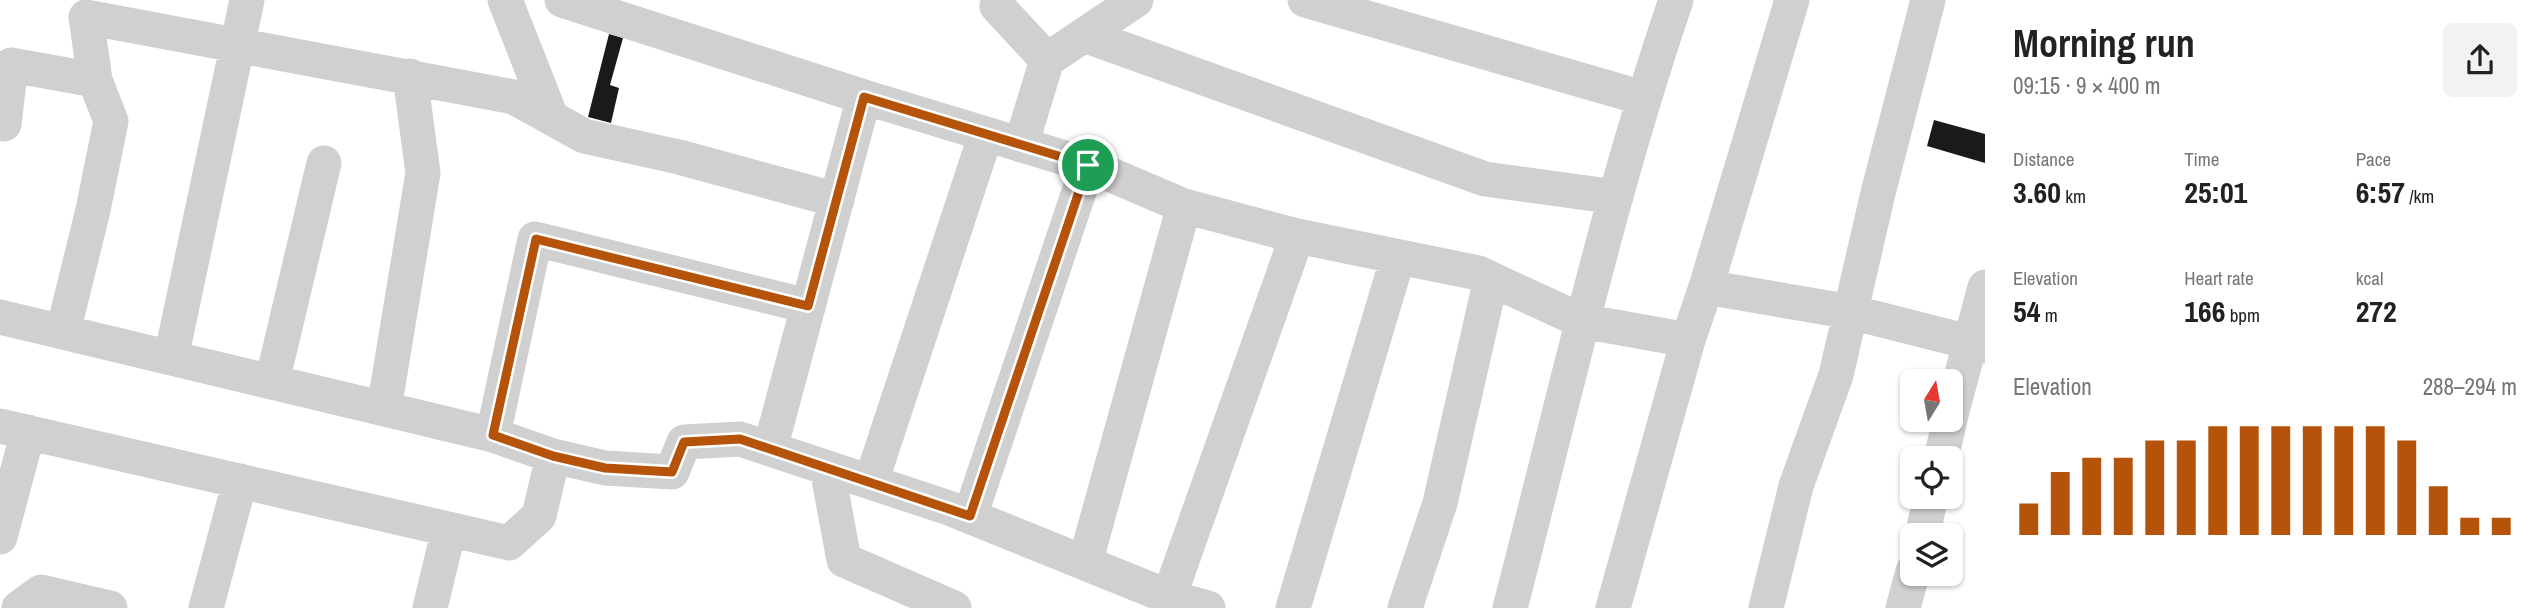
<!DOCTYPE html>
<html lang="en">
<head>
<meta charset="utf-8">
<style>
  body { margin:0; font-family:"Archivo Narrow",sans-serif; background:#f2f2f2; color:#222; height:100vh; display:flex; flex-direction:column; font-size:26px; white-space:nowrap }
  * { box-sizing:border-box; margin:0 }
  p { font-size:23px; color:#767676 }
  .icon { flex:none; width:38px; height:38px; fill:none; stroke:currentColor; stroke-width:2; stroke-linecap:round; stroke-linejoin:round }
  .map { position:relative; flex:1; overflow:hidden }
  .panel { display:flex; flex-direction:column; background:#fff; width:560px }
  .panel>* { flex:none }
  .needle { width:46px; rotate:11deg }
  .tools { position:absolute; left:1900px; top:369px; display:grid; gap:14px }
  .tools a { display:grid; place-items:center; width:63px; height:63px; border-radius:10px; background:#fff; box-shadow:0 2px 5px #0004; font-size:35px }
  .pin { position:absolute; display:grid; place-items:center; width:60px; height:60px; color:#fff; margin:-30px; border:4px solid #fff; border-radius:50%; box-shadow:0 2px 7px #0007 }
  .round { display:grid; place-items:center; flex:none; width:74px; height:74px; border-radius:10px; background:#f2f2f2 }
  .headline { display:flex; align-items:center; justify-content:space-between; height:119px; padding:0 28px }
  h1 { font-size:38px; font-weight:700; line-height:52px }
  .metrics { display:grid; grid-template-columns:repeat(3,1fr); gap:10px; height:119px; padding:7px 28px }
  .metrics div { display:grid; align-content:center }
  .metrics b { font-size:30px; font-weight:700 }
  .metrics small { font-size:19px; font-weight:400 }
  .metrics p { font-size:19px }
  .chart { height:196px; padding:14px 28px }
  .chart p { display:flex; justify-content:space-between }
  .chart svg { width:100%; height:126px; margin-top:7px; stroke:#b45309; stroke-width:6 }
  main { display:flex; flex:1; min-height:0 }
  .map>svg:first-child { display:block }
  .building { fill:#1a1a1a }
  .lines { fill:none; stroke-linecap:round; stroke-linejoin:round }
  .minor { stroke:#d0d0d0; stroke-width:35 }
  .route-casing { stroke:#fff; stroke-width:14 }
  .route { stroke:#b45309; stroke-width:9 }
</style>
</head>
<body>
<main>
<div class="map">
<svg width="1985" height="608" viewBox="0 0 1985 608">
  <rect width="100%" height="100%" fill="#fff"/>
  <path class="building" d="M 609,34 L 623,38 L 610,85 L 619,88 L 611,123 L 588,117 Z
    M 1934,120 L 1985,134 L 1985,163 L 1927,146 Z"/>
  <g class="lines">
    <path class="minor" d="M 505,0 L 551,117
      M 562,0 L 864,97
      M 999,0 L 997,6 L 1047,60
      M 1305,0 L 1643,98
      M 1084,35 L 1485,179 L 1616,197
      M 95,80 L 86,17 L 514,97 L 584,136 L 679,157 L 837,200
      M 4,124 L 11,65 L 95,80 L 111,121 L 93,210 L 63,332
      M 1021,145 L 1047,60 L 1136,0
      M 1706,287 L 1792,0
      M 0,317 L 493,435 L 553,456 L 539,516 L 509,543 L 0,426
      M 171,358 L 247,0
      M 272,382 L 324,163
      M 384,409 L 423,173 L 410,76
      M 1951,415 L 1985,287
      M 493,435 L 535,239 L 808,306
      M 770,449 L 864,97 L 1088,165
      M 553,456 L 605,468 L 672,472 L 684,442 L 740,439 L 949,508 L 1169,597 L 1166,608
      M 1941,458 L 1950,420
      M 827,468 L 844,560 L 954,608
      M 871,482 L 986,134
      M 970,516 L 1088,165 L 1184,206
      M 1922,536 L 1931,497
      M 0,537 L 28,432
      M 1085,563 L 1184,206 L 1297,236
      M 19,608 L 41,592 L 110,608
      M 206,608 L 240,481
      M 430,608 L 449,529
      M 1208,608 L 1169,597 L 1297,236 L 1478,273 L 1582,321 L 1688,340 L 1706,287 L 1851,312 L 1985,346
      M 1293,608 L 1398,257
      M 1405,608 L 1440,503 L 1491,279
      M 1510,608 C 1563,405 1608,199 1676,0
      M 1613,608 L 1688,340
      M 1766,608 L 1796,486 L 1836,375 L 1878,193 L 1928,0
      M 1903,608 L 1913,571"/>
  </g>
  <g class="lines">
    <defs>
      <path id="route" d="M 864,97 L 1088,165 L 970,516 L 740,439 L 684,442 L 672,472 L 605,468 L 553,456 L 493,435 L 536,239 L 808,306 Z"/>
    </defs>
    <use href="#route" class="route-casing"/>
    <use href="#route" class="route"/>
  </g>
</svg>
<div class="tools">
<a><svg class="needle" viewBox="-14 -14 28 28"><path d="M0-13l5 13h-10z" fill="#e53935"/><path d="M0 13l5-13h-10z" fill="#767676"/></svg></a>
<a><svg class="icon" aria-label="locate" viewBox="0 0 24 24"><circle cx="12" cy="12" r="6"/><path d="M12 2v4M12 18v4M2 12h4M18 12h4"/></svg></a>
<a><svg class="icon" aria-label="layers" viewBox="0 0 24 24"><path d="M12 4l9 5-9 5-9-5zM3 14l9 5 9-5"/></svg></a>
</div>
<div class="pin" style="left:1088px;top:165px;background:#1e9e55"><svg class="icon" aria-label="arrive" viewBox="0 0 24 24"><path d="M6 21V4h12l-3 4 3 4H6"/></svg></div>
</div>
<section class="panel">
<div class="headline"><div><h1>Morning run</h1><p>09:15 · 9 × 400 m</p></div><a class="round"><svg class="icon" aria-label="share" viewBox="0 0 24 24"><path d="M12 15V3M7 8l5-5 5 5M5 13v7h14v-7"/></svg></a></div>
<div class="metrics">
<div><p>Distance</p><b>3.60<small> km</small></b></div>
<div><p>Time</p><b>25:01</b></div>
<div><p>Pace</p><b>6:57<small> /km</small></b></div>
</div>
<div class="metrics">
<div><p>Elevation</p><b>54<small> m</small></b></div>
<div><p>Heart rate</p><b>166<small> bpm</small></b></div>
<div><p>kcal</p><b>272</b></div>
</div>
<div class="chart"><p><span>Elevation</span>288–294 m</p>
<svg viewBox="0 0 160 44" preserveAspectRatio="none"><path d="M5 44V33M15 44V22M25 44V17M35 44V17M45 44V11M55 44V11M65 44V6M75 44V6M85 44V6M95 44V6M105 44V6M115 44V6M125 44V11M135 44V27M145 44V38M155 44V38"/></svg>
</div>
</section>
</main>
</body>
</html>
